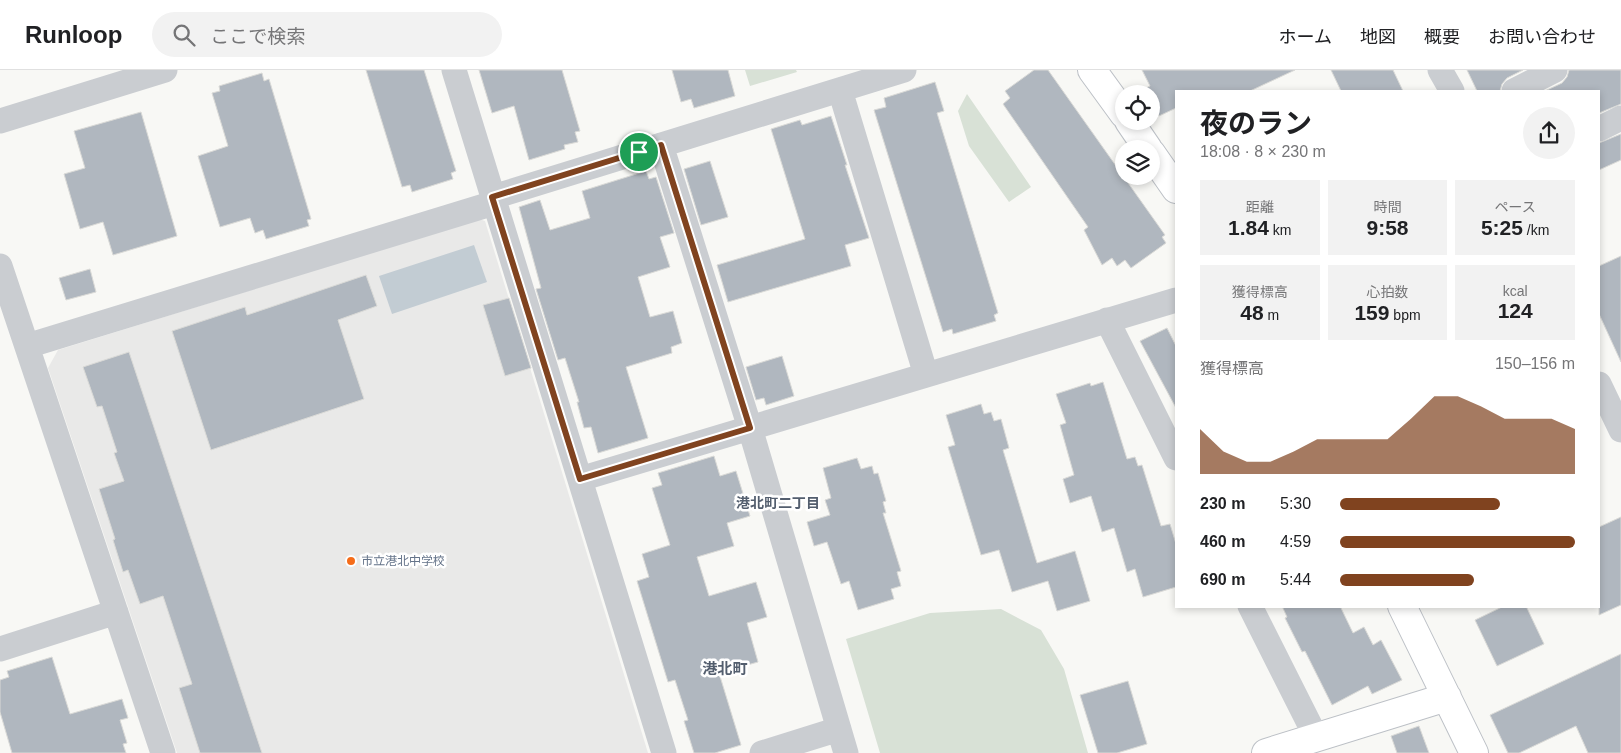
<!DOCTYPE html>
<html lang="ja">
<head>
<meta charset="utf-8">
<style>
  body { margin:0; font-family:Helvetica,"Noto Sans JP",sans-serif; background:#f2f2f2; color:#202124; height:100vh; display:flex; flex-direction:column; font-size:19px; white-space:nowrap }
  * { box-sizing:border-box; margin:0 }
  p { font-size:16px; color:#757577 }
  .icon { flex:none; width:28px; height:28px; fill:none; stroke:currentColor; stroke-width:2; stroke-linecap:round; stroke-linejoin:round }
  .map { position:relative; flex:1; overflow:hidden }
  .sheet { position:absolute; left:1175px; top:20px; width:425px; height:518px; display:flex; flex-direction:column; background:#fff; border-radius:0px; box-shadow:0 2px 8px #0003 }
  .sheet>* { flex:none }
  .controls { position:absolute; left:1115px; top:15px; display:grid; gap:10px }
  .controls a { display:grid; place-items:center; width:45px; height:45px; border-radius:50%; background:#fff; box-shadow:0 2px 8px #0003; font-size:25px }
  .pin { position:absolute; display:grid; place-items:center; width:42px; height:42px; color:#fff; margin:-21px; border:2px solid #fff; border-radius:50%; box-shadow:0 1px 5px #0007 }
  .round { display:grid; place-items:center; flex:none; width:52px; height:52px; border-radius:26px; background:#f2f2f2 }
  .head { display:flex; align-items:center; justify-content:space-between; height:85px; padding:0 25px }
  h1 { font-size:28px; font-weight:700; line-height:38px }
  .figures { display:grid; grid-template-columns:repeat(3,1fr); gap:8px; height:85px; padding:5px 25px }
  .figures div { display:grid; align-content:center; border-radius:0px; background:#f2f2f2; text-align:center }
  .figures b { font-size:21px; font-weight:700 }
  .figures small { font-size:14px; font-weight:400 }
  .figures p { font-size:14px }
  .chart { height:140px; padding:10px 25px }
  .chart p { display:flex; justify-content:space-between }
  .chart svg { width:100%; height:90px; margin-top:5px; fill:#80431f; opacity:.7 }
  ul { padding:0 25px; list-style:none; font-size:16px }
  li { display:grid; grid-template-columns:80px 60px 1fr; align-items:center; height:38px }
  li i { height:12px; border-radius:6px; background:#80431f }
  header { display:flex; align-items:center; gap:30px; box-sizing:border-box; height:70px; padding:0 25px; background:#fff; border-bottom:1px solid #e0e0e0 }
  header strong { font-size:24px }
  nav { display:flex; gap:28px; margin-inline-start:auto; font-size:18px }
  .search { width:350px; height:45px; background:#f2f2f2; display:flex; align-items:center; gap:12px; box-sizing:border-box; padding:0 18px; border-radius:28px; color:#757577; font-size:19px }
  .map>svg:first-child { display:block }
  .built { fill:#e9e9e8 }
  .green { fill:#d8e1d6 }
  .water { fill:#c2ccd3 }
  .building { fill:#b0b7bf; stroke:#dadad7 }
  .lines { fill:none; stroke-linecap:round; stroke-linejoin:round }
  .secondary-casing { stroke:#bcc0c6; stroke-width:30 }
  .street { stroke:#cacdd1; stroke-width:25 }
  .secondary { stroke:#fff; stroke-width:28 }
  .route-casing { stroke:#fff; stroke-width:10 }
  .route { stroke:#80431f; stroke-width:6 }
  .poi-dot { fill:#f56c19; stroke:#fff; stroke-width:2 }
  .labels { text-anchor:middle; stroke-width:5; stroke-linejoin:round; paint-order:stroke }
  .poi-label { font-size:12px; fill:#647389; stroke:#fff; text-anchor:start }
  .neighbourhood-label { font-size:14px; font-weight:bold; fill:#535e6e; stroke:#fff }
  .quarter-label { font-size:15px; font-weight:bold; fill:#535e6e; stroke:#fff }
</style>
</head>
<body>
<header>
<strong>Runloop</strong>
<div class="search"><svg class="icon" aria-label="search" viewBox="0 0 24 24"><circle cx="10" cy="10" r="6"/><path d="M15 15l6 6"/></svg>ここで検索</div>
<nav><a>ホーム</a><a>地図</a><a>概要</a><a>お問い合わせ</a></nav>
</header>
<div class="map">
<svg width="1621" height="683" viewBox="0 0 1621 683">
  <rect width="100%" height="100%" fill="#f8f8f5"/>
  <path class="built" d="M 479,149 L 485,151 L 648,683 L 177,683 L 48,298 L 58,280 Z"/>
  <path class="green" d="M 745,0 L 796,0 L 797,2 L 750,16 Z
    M 967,24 L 1031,117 L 1009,132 L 969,76 L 958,41 Z
    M 1001,539 L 1041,560 L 1064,599 L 1088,683 L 880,683 L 846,569 L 930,543 Z"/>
  <path class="water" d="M 474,175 L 487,212 L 392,244 L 379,206 Z"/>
  <path class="building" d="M 366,0 L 424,0 L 456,101 L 451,103 L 453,109 L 412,122 L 410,115 L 402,117 Z
    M 479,0 L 562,0 L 580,61 L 575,62 L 578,72 L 564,75 L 565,79 L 529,90 L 514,36 L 492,43 Z
    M 672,0 L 728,0 L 735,26 L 694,38 L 691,29 L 681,32 Z
    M 1034,0 L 1048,0 L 1165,165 L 1162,167 L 1166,173 L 1131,198 L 1125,190 L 1117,196 L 1112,188 L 1102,195 L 1084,160 L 1088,157 L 1003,34 L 1010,28 L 1005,21 Z
    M 1142,0 L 1295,0 L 1250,21 L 1176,21 L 1176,38 L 1159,46 L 1151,29 L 1151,24 L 1149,24 L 1146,18 L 1150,16 Z
    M 1331,0 L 1393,0 L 1403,21 L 1341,21 Z
    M 1467,0 L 1523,0 L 1507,8 L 1502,14 L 1500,21 L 1477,21 Z
    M 1569,0 L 1621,0 L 1621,34 L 1599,43 L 1599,21 L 1545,21 L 1562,13 L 1567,7 Z
    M 262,3 L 264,11 L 269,9 L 311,149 L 307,150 L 309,156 L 266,169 L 263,160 L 255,163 L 250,148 L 220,157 L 198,86 L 228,76 L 212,23 L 220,21 L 219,16 Z
    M 935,12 L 944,41 L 937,43 L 998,243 L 994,245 L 996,251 L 953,264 L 952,259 L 943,262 L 874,40 L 886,37 L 884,28 Z
    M 141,42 L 177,166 L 113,185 L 103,152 L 80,159 L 64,104 L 85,98 L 74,61 Z
    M 831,46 L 847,95 L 845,95 L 869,168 L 845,175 L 851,196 L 728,232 L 717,195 L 805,169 L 771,59 L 800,50 L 802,55 Z
    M 1621,64 L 1621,90 L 1599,100 L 1599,73 Z
    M 710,91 L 728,147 L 701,155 L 684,99 Z
    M 646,101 L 649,109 L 656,107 L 674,163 L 660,167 L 670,197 L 638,207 L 650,247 L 673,241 L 682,273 L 671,277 L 672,283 L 626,297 L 648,368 L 598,383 L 591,357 L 584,358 L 577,332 L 579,332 L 565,288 L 558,290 L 536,219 L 541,218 L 519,137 L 540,130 L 550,160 L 590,148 L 582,121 Z
    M 1621,186 L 1621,292 L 1599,244 L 1599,196 Z
    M 90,199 L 96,222 L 66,230 L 59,208 Z
    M 366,205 L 377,236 L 338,250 L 364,329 L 211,380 L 172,261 L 245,237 L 247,245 Z
    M 509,228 L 531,298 L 505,306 L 483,235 Z
    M 1167,258 L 1176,276 L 1176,338 L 1140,271 Z
    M 129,282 L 262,683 L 200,683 L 179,618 L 192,614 L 163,526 L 140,534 L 128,500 L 123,502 L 113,470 L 115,469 L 99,419 L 124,411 L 114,383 L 117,382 L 102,336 L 97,337 L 83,297 Z
    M 782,286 L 794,326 L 766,335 L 764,328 L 756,330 L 746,297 Z
    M 1103,312 L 1127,389 L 1135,387 L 1138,396 L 1142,395 L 1161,456 L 1170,454 L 1176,474 L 1176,517 L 1143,527 L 1135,499 L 1127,502 L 1114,458 L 1102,462 L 1091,426 L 1070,433 L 1063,409 L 1074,405 L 1060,355 L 1066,353 L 1056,324 L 1090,313 L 1091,316 Z
    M 981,334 L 984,344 L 991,342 L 994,351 L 1001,349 L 1009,378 L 1003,380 L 1037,493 L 1075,481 L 1090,531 L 1057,541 L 1048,511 L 1012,522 L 999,480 L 981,485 L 948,377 L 955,375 L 946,345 Z
    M 714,386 L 720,406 L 736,401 L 750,446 L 727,453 L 734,476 L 697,487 L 709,526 L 756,512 L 767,547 L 747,553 L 758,592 L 719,603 L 741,675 L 715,683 L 694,683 L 684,651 L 688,650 L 675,610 L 668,612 L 637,511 L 649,507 L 642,484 L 670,475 L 652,418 L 662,415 L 658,403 Z
    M 857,388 L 861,399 L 872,396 L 874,404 L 878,403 L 886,431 L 883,432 L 886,443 L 883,443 L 901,501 L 897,502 L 901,516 L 891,519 L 894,529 L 858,540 L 849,511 L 841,514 L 827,472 L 814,476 L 807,452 L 830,445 L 825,430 L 831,428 L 823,398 Z
    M 1621,447 L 1621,535 L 1599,545 L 1599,457 Z
    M 1282,536 L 1340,536 L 1353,563 L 1364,557 L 1373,575 L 1381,570 L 1402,610 L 1372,624 L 1368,616 L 1332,635 L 1305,581 L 1302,582 L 1285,548 L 1287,547 Z
    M 1504,536 L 1526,536 L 1544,574 L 1497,596 L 1475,550 Z
    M 1621,584 L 1621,683 L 1588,683 L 1576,656 L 1519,683 L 1508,683 L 1490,645 Z
    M 52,587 L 70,644 L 122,629 L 128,648 L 120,650 L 127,673 L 123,674 L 126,683 L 12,683 L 0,642 L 0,610 L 9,607 L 7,601 Z
    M 1128,611 L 1147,674 L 1117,683 L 1098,683 L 1080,625 Z
    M 1419,656 L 1429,683 L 1397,683 L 1391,666 Z"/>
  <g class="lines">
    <defs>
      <path id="secondary" d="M 1092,0 L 1124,44
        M 1129,51 L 1148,79
        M 1151,83 L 1176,119
        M 1402,536 L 1474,683
        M 1266,683 L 1447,627"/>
    </defs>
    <use href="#secondary" class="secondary-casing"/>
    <path class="street" d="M 454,0 L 664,683
      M 1440,0 L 1452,21
      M 840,20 L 926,305
      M 1514,21 L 1555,0
      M 0,51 L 165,0
      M 1599,59 L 1621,48
      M 661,75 L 750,358 L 846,683
      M 493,127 L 904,0
      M 0,196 L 163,683
      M 1107,250 L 1176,388
      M 27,276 L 494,133
      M 1599,314 L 1621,360
      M 580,409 L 1176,230
      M 1250,536 L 1316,667
      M 0,579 L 116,542
      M 762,683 L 839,659"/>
    <use href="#secondary" class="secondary"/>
  </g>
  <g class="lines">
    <defs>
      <path id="route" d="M 661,75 L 750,358 L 580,409 L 492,127 Z"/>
    </defs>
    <use href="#route" class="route-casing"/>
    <use href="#route" class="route"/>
  </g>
  <circle class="poi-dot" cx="351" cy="491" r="5"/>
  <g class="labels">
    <g class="poi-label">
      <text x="361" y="495">市立港北中学校</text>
    </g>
    <g class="neighbourhood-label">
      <text x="778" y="438">港北町二丁目</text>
    </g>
    <g class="quarter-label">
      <text x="725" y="604">港北町</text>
    </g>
  </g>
</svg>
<div class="controls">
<a><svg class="icon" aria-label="locate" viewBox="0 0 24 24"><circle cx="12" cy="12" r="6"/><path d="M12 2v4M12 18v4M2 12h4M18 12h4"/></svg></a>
<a><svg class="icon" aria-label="layers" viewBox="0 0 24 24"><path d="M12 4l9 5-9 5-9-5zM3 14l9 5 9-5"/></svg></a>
</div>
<div class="pin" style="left:639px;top:82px;background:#1e9e55"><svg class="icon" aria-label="arrive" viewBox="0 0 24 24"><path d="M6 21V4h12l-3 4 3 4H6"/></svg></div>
<section class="sheet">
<div class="head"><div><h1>夜のラン</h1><p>18:08 · 8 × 230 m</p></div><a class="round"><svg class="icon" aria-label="share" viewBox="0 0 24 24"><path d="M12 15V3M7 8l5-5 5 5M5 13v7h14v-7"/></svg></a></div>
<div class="figures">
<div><p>距離</p><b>1.84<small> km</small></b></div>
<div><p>時間</p><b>9:58</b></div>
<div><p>ペース</p><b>5:25<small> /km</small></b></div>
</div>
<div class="figures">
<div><p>獲得標高</p><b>48<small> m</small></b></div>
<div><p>心拍数</p><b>159<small> bpm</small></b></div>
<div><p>kcal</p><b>124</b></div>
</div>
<div class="chart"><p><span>獲得標高</span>150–156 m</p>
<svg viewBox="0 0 160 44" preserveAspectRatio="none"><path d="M0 44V22L10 33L20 38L30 38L40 33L50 27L60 27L70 27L80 27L90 17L100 6L110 6L120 11L130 17L140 17L150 17L160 22V44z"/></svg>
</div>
<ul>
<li><b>230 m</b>5:30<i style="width:68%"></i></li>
<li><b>460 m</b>4:59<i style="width:100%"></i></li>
<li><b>690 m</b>5:44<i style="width:57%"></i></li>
</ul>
</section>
</div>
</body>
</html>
